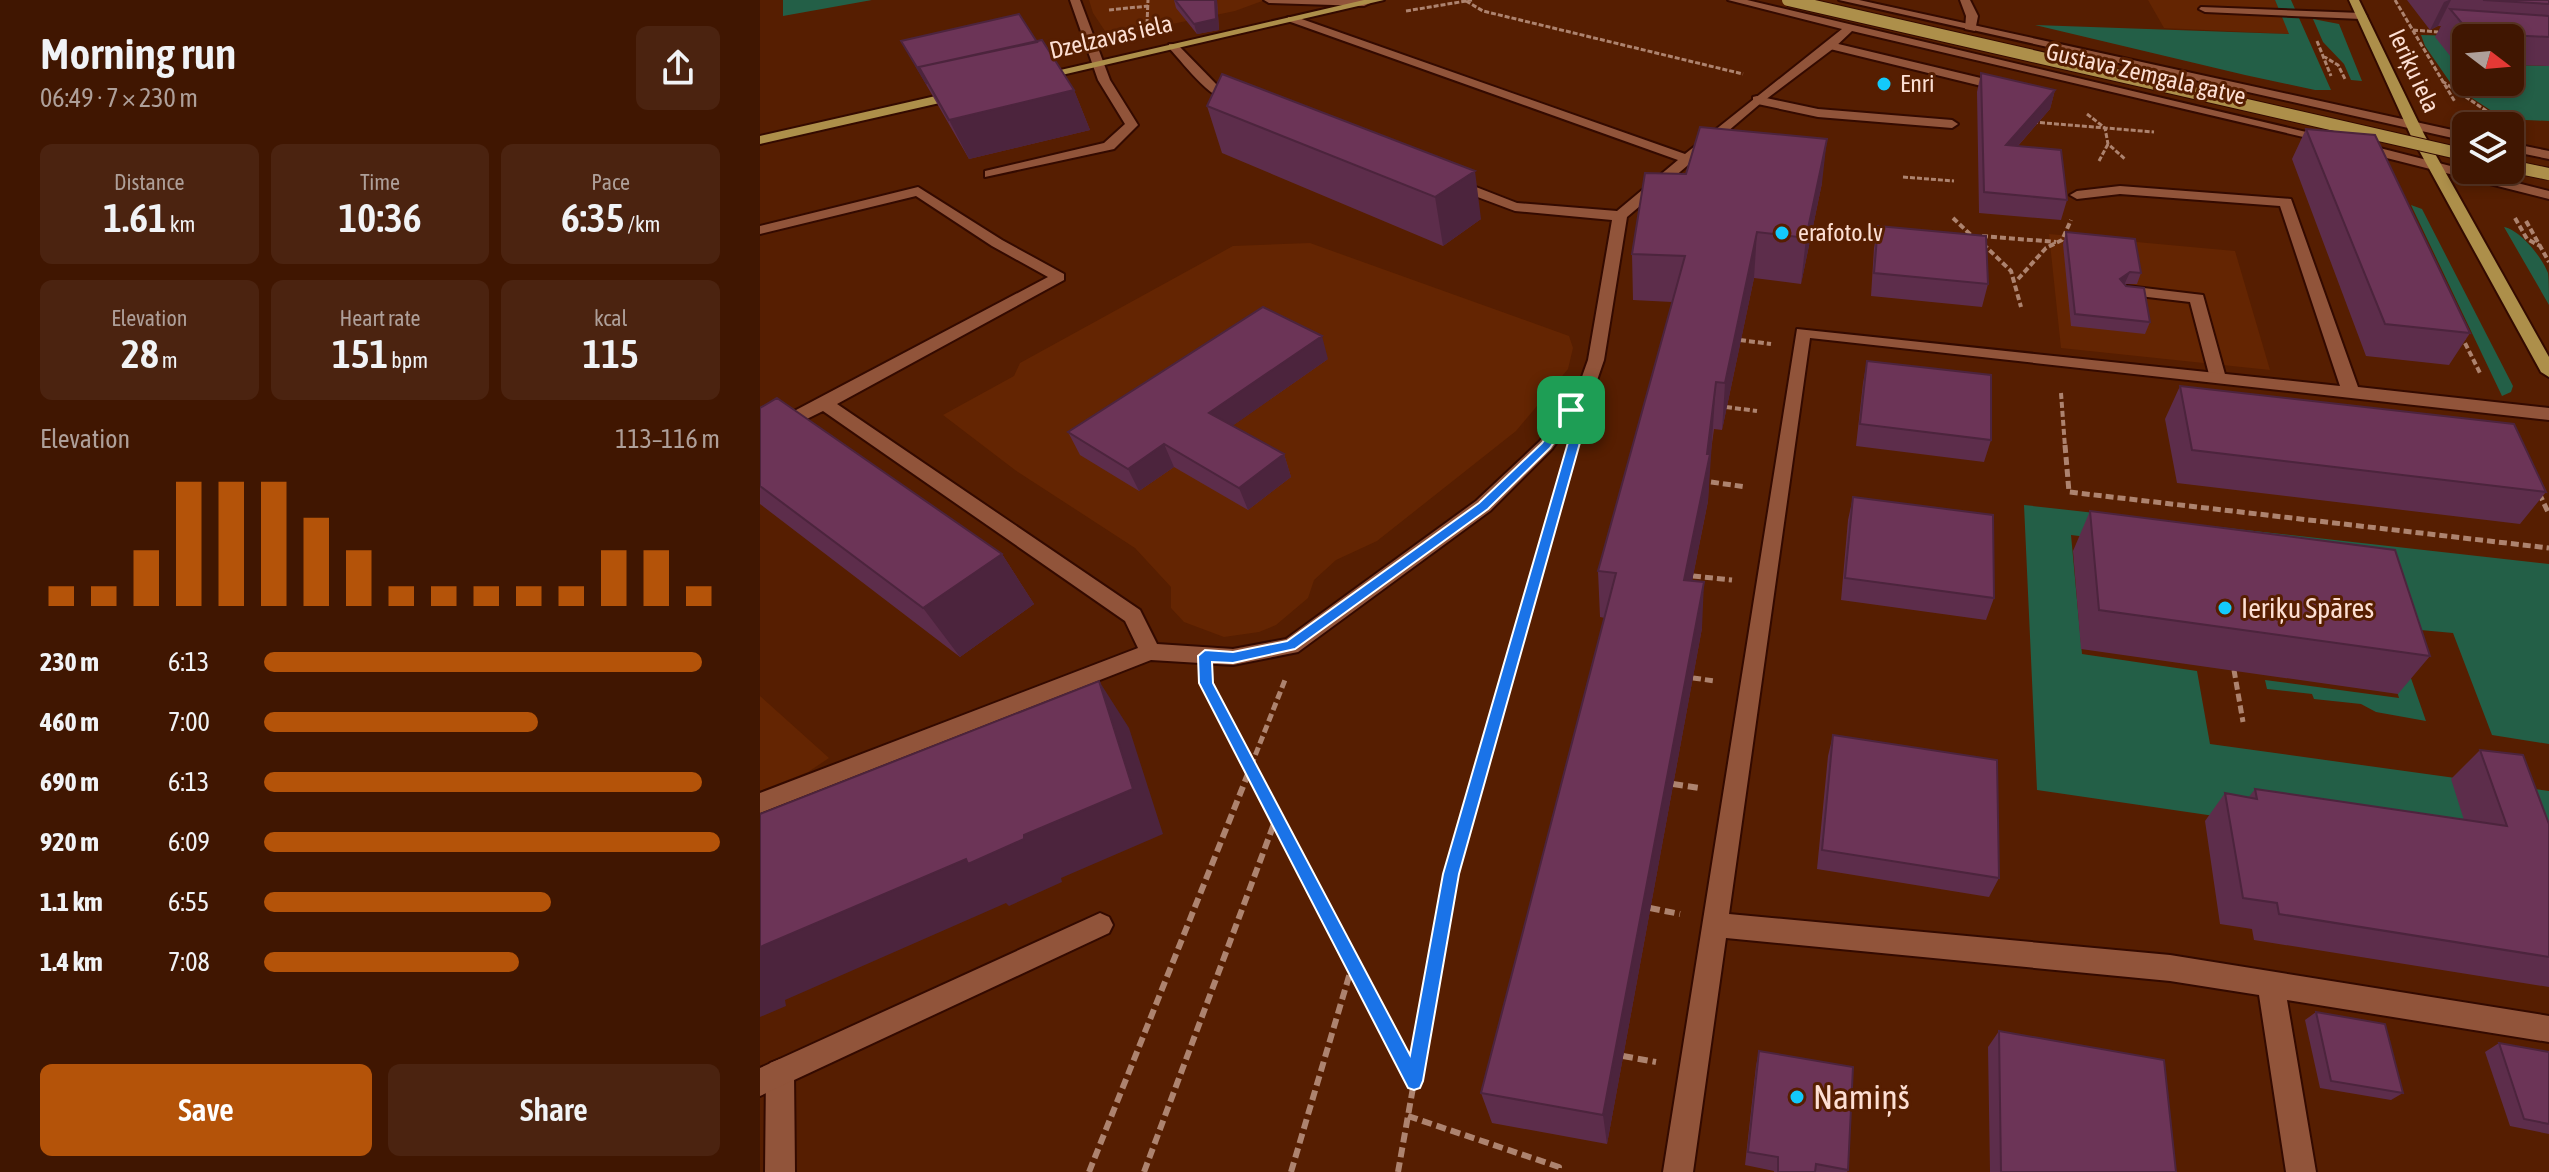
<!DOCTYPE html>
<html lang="en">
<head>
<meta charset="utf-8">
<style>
  body { margin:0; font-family:"Asap Condensed",sans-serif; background:#4b2310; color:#f1f3f6; height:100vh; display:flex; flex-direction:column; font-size:30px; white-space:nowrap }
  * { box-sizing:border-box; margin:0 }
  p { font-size:26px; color:#ae9f99 }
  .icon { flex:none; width:44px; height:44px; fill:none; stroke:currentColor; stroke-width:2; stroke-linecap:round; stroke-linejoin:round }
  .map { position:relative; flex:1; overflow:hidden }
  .details { display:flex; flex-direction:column; background:#401601; width:760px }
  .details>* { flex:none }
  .needle { width:52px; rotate:106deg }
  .tools { position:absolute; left:1692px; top:24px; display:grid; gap:16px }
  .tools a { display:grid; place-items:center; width:72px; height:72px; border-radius:12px; background:#401601; box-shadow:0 4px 12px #0003,0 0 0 2px #593523; font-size:40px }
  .pin { position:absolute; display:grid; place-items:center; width:68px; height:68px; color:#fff; margin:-34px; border-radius:16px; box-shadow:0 4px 12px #0006 }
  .round { display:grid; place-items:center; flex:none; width:84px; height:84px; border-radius:12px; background:#4b2310 }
  .headline { display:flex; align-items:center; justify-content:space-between; height:136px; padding:0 40px }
  h1 { font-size:44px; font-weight:600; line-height:60px }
  .figures { display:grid; grid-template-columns:repeat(3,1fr); gap:12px; height:136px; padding:8px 40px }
  .figures div { display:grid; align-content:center; border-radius:12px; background:#4b2310; text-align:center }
  .figures b { font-size:40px; font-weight:600 }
  .figures small { font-size:22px; font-weight:400 }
  .figures p { font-size:22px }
  .chart { height:224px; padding:16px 40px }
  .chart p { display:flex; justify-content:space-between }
  .chart svg { width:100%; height:144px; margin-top:8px; stroke:#b45309; stroke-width:6 }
  .primary-button { display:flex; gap:16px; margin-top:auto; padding:16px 40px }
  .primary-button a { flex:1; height:92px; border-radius:12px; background:#b45309; color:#fff; font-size:32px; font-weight:600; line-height:92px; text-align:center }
  .primary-button a+a { background:#4b2310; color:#f1f3f6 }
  ul { padding:0 40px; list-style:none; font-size:26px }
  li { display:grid; grid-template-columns:128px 96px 1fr; align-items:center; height:60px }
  li i { height:20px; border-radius:10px; background:#b45309 }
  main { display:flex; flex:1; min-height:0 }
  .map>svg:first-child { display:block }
  .built { fill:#642502 }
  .green { fill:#235f47 }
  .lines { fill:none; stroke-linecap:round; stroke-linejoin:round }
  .lane-casing { stroke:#330a00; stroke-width:4 }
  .street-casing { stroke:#330a00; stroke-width:4 }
  .primary-casing { stroke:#330a00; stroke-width:4 }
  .path-far3 { stroke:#ad836f; stroke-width:3; stroke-dasharray:5 2; stroke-linecap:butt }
  .path-far2 { stroke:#ad836f; stroke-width:4; stroke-dasharray:6 3; stroke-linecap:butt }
  .path-far1 { stroke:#ad836f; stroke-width:5; stroke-dasharray:8 4; stroke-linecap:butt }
  .path { stroke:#ad836f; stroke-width:6; stroke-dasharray:10 5; stroke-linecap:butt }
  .lane { fill:#91543a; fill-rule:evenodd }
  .street { fill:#91543a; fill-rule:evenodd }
  .primary { fill:#ad8f4a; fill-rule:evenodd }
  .primary-bridge-casing { stroke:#330a00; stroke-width:14; stroke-linecap:butt }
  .primary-bridge { stroke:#ad8f4a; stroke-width:12 }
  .wall { fill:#5d2d4b }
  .shaded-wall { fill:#4c243d }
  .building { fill:#6c3457; stroke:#4c243d; stroke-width:2 }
  .route { fill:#1a73e8; stroke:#fff; stroke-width:2; fill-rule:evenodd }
  .poi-dot { fill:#13cafb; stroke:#561e01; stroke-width:3 }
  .labels { text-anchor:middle; stroke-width:6; stroke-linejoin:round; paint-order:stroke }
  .far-street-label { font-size:24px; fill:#fddfd3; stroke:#561e01 }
  .far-poi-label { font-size:24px; fill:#fddfd3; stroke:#561e01; text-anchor:start }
  .poi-label { font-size:28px; fill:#fddfd3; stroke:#561e01; text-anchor:start }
  .near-poi-label { font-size:34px; fill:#fddfd3; stroke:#561e01; text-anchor:start }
</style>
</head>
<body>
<main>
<section class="details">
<div class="headline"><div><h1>Morning run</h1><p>06:49 · 7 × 230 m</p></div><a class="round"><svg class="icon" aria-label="share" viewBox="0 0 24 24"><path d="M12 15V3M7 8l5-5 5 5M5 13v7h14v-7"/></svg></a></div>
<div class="figures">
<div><p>Distance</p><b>1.61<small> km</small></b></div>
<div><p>Time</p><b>10:36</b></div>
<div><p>Pace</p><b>6:35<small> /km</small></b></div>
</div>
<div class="figures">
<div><p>Elevation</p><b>28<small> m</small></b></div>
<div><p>Heart rate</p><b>151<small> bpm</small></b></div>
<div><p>kcal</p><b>115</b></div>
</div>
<div class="chart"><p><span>Elevation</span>113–116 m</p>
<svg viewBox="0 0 160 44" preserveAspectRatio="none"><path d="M5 44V38M15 44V38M25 44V27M35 44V6M45 44V6M55 44V6M65 44V17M75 44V27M85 44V38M95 44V38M105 44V38M115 44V38M125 44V38M135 44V27M145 44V27M155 44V38"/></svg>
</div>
<ul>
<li><b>230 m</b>6:13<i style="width:96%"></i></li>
<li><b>460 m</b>7:00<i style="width:60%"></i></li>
<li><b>690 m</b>6:13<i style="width:96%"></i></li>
<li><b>920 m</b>6:09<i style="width:100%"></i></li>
<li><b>1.1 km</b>6:55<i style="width:63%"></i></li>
<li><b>1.4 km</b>7:08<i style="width:56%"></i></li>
</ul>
<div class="primary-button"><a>Save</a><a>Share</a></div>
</section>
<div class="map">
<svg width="1789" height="1172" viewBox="0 0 1789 1172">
  <rect width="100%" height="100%" fill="#561e01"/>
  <path class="built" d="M 329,0 L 505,0 L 475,11 L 349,37 L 333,13 Z
    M 1388,0 L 1515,0 L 1530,34 L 1404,28 Z
    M 1289,234 L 1475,251 L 1510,370 L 1301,348 Z
    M 550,243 L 809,336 L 813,348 L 808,369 L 756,431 L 617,541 L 576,560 L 554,580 L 548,598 L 516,625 L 499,632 L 464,637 L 424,622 L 411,608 L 411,587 L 375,548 L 255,470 L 183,415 L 254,376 L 260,363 L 473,246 Z
    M 0,696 L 69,758 L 48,772 L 0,791 Z"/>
  <path class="green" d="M 23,0 L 112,0 L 23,16 Z
    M 1515,0 L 1531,0 L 1571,90 L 1555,90 L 1485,75 L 1275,25 L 1529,34 Z
    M 1553,19 L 1579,24 L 1602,81 L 1591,80 L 1584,64 L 1563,42 Z
    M 1661,35 L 1698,36 L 1695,62 L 1706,62 L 1706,82 L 1750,82 L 1750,65 L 1789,66 L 1789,121 L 1744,119 L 1692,85 L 1665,46 Z
    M 1651,205 L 1662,209 L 1753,386 L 1751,392 L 1742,396 Z
    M 1744,227 C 1760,230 1782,257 1788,273 C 1789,282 1789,296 1789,305 Z
    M 1264,505 L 1789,564 L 1789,744 L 1732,735 L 1693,633 L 1617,626 L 1600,570 L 1311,535 L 1322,654 L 1437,671 L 1450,744 L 1789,791 L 1789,865 L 1277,790 Z
    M 1628,661 L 1646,664 L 1666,721 L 1616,712 L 1601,704 L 1554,699 L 1552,694 L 1507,689 L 1505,680 L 1639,698 Z"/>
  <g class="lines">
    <defs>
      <path id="lane" d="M 310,0 L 320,0 L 350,80 L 378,125 L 354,149 L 225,177 L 225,171 L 344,143 L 365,124 L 338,80 Z
        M 504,0 L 605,0 L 610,3 L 604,6 L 509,3 Z
        M 1200,0 L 1210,0 L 1218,16 L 1215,31 L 1205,29 L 1206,16 Z
        M 1441,7 L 1601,13 L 1607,16 L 1601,19 L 1445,12 L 1439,9 Z
        M 1070,42 L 1250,85 L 1252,88 L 1246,92 L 1066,48 L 1066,44 Z
        M 997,96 L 1058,109 L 1192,120 L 1198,124 L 1192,128 L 1058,117 L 993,103 L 993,97 Z
        M 1367,286 L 1443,295 L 1466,378 L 1464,382 L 1458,383 L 1450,378 L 1430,302 L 1362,294 L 1359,291 Z
        M 20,1059 L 30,1063 L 34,1073 L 35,1172 L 5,1172 L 6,1073 L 10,1063 Z"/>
      <path id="street" d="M 968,0 L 987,0 L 1576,139 L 1569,143 L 1092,31 L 1074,48 L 1001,103 L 867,217 L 844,360 L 834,389 L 792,449 L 730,511 L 538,652 L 473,665 L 391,660 L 0,813 L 0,793 L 378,648 L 365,621 L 63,411 L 0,442 L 0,429 L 288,277 L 232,246 L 156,196 L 0,234 L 0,226 L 158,187 L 242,240 L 304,274 L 304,280 L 77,404 L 380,610 L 397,644 L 473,649 L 526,639 L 716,501 L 780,441 L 818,388 L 828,360 L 852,220 L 755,211 L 688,186 L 688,180 L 698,180 L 757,203 L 857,211 L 918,160 L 528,21 L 528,17 L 536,17 L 925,154 L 1082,29 Z
        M 1079,0 L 1099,0 L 1706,133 L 1706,141 Z
        M 409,44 L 417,44 L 457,85 L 484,98 L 484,104 C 454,107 428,68 409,48 Z
        M 1600,143 L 1789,191 L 1789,199 L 1595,150 L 1595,144 Z
        M 1750,143 L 1789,151 L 1789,159 L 1750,151 Z
        M 1360,186 L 1531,199 L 1598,387 L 1789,408 L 1789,420 L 1050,338 L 969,914 L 1410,955 L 1789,1016 L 1789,1042 L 1527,1000 L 1556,1172 L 1526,1172 L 1499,995 L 1410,981 L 966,938 L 933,1172 L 903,1172 L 1037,329 L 1580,386 L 1520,206 L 1360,194 L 1317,199 L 1310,195 L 1317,191 Z
        M 340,913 L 349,917 L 353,925 L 349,933 L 0,1096 L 0,1068 Z"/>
      <path id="primary" d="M 604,0 L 624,0 L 276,81 L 270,77 Z
        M 1589,0 L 1599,0 L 1664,134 L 1789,357 L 1789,377 L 1781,372 L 1650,134 Z
        M 202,90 L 206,91 L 206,97 L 0,144 L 0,136 Z"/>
    </defs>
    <use href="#lane" class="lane-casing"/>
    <use href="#street" class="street-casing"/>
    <use href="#primary" class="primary-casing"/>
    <path class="path-far3" d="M 1635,0 L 1695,102
      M 706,1 L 723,11 L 983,74
      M 349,10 L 388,6
      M 646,11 L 712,0
      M 387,24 L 388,0
      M 1653,30 L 1678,32
      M 1557,41 L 1571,76
      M 1563,56 L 1578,65 L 1585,79
      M 1682,81 L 1740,120
      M 1327,114 L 1345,128 L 1348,144 L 1365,159
      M 1273,122 L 1394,132
      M 1339,161 L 1348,144
      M 1143,177 L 1194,181"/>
    <path class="path-far2" d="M 1193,218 L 1214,238
      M 1755,218 L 1767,239 L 1780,246
      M 1766,221 L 1789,262
      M 1222,236 L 1296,242
      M 1223,244 L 1251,271 L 1261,307
      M 1258,279 L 1286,248 L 1302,240 L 1311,220
      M 1701,335 L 1720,373
      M 980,340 L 1011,344
      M 1301,393 L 1305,447
      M 966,407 L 997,411"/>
    <path class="path-far1" d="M 1305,445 L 1309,492 L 1789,548
      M 951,482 L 986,487
      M 1779,493 L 1789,514
      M 933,576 L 972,580
      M 1474,670 L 1483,722
      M 933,678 L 955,681
      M 449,688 L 490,766
      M 491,766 L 525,680
      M 722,766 L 804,477"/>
    <path class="path" d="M 489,764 L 653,1080
      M 913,784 L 940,788
      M 890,908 L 920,914
      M 863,1056 L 896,1062
      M 648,1116 L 799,1167 L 798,1172
      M 329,1172 L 492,764
      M 384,1172 L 515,821
      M 531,1172 L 592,966
      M 638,1172 L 691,874 L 722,764"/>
    <use href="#lane" class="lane"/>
    <use href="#street" class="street"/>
    <use href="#primary" class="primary"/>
    <defs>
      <path id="primary-bridge" d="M 1028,0 L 1706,155
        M 1750,166 L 1789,174"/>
    </defs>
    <use href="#primary-bridge" class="primary-bridge-casing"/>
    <use href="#primary-bridge" class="primary-bridge"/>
  </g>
  <path class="wall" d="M 414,0 L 457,0 L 459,30 L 437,34 L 416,8 Z
    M 1647,0 L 1789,0 L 1789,66 L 1750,65 L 1750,38 L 1706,38 L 1706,62 L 1695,62 L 1675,37 L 1681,26 L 1678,26 L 1670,30 Z
    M 141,41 L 277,42 L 314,90 L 330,130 L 209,159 Z
    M 1221,73 L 1295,90 L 1290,109 L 1258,146 L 1307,200 L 1301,220 L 1219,213 L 1217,92 Z
    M 462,74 L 721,219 L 683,246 L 462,153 L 447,106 Z
    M 1546,129 L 1710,333 L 1689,365 L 1606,356 L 1532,159 Z
    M 1062,183 L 1041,284 L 994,278 L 962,430 L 954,429 L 950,458 L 948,501 L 932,581 L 942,628 L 847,1144 L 732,1123 L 721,1093 L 845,618 L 840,617 L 838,571 L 912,302 L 873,300 L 872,254 Z
    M 1118,226 L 1228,284 L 1222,307 L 1111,296 L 1114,248 Z
    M 1306,232 L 1381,273 L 1377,284 L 1365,284 L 1390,322 L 1385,334 L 1311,326 L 1303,244 Z
    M 568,359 L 472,426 L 524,454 L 531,477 L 488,510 L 414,467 L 379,491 L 320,455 L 308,432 Z
    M 1107,361 L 1231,440 L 1224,462 L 1096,446 L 1103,383 Z
    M 1420,386 L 1786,492 L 1760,524 L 1417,483 L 1405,419 Z
    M 0,408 L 242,554 L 274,604 L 200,657 L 0,504 Z
    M 1093,497 L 1234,598 L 1226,620 L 1081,600 L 1088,520 Z
    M 1330,511 L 1670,656 L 1638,694 L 1321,649 L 1313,551 Z
    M 1073,735 L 1239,878 L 1229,897 L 1057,869 L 1068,756 Z
    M 1720,750 L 1789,824 L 1789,987 L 1494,940 L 1492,929 L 1460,924 L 1445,821 L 1465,793 L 1488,798 L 1495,789 L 1704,820 L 1691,779 Z
    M 1556,1012 L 1643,1093 L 1631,1100 L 1560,1088 L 1545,1020 Z
    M 1239,1031 L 1416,1172 L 1230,1172 L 1228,1047 Z
    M 1739,1043 L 1789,1052 L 1789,1134 L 1750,1126 L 1725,1052 Z
    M 999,1051 L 1088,1170 L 1087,1172 L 1014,1172 L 1014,1171 L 985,1165 L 996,1066 Z"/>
  <path class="shaded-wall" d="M 455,0 L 457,0 L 459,30 L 437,34 L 434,24 Z
    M 1689,0 L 1691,0 L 1678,26 L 1670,30 L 1684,2 Z
    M 314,90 L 330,130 L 209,159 L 189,120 Z
    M 1295,90 L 1290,109 L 1241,165 L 1246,145 Z
    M 1067,139 L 1062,183 L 1041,284 L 1046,238 Z
    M 715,171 L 721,219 L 683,246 L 675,197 Z
    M 997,232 L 994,278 L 962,430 L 965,383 Z
    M 1370,272 L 1365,283 L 1356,291 L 1360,279 Z
    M 562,336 L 568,359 L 458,436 L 449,413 Z
    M 956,382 L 948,501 L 923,626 L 924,580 Z
    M 404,444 L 414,467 L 379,491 L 368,469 Z
    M 524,454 L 531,477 L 488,510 L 479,488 Z
    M 242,554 L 274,604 L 200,657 L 163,608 Z
    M 944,582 L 942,628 L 847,1144 L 843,1115 Z
    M 339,681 L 369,728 L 403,834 L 301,878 L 302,882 L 249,906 L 246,903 L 25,1000 L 26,1006 L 0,1017 L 0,947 L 264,835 Z"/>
  <path class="building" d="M 415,0 L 455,0 L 456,19 L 434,24 Z
    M 1723,0 L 1789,0 L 1789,4 Z
    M 1690,9 L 1789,16 L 1789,37 L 1710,33 Z
    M 259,14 L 277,42 L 159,67 L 167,84 L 141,41 Z
    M 282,40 L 314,90 L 189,120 L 159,67 Z
    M 1221,73 L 1295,90 L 1246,145 L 1301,150 L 1307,200 L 1224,192 Z
    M 462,74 L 715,171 L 675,197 L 447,106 Z
    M 940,127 L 1067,139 L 1046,238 L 997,232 L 965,383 L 956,382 L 947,454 L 950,454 L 924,580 L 944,582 L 843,1115 L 721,1093 L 856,573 L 838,571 L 925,256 L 872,254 L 885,173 L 926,174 Z
    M 1546,129 L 1615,135 L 1710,333 L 1625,324 Z
    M 1118,226 L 1226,236 L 1228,284 L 1114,273 Z
    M 1306,232 L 1375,239 L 1381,273 L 1370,272 L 1360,279 L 1366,286 L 1384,288 L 1390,322 L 1315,314 Z
    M 503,307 L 562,336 L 449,413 L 524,454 L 479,488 L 404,444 L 368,469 L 308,432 Z
    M 1107,361 L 1231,375 L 1231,440 L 1100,424 Z
    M 1420,386 L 1754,424 L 1786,492 L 1432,450 Z
    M 17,398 L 242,554 L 163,608 L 0,486 L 0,408 Z
    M 1093,497 L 1233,515 L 1234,598 L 1085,578 Z
    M 1330,511 L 1635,550 L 1670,656 L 1339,610 Z
    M 339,681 L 373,789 L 264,835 L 264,839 L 208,864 L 206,859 L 0,947 L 0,814 Z
    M 1073,735 L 1237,760 L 1239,878 L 1062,850 Z
    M 1720,750 L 1763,755 L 1789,824 L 1789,957 L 1519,914 L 1517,903 L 1483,898 L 1465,793 L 1497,799 L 1495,789 L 1747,826 Z
    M 1556,1012 L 1625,1024 L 1643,1093 L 1571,1081 Z
    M 1239,1031 L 1404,1060 L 1416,1172 L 1241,1172 Z
    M 1739,1043 L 1789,1052 L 1789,1124 L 1764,1119 Z
    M 999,1051 L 1093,1067 L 1088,1170 L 1056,1164 L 1055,1172 L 1018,1172 L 1018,1157 L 988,1152 Z"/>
  <path class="route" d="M 807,407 L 817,410 L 821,439 L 699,874 L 663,1081 L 660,1088 L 654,1090 L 648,1088 L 439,683 L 438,656 L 445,650 L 473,652 L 527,641 L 719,503 L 782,443 ZM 807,423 L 809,439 L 683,874 L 650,1055 L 453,683 L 452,662 L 473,663 L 535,649 L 728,509 L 790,448 Z"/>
  <g class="poi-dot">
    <circle cx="1124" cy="84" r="8"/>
    <circle cx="1022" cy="233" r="8"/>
    <circle cx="1465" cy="608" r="8"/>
    <circle cx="1037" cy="1097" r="8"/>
  </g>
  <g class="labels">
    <g class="far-street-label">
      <text transform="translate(351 37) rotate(-13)" y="8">Dzelzavas iela</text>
      <text transform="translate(1654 71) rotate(65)" y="8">Ieriķu iela</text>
      <text transform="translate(1386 74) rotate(13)" y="8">Gustava Zemgala gatve</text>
    </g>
    <g class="far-poi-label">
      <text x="1140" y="92">Enri</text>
      <text x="1038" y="241">erafoto.lv</text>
    </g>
    <g class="poi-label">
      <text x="1481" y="618">Ieriķu Spāres</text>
    </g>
    <g class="near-poi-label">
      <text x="1053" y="1109">Namiņš</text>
    </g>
  </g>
</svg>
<div class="tools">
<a><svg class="needle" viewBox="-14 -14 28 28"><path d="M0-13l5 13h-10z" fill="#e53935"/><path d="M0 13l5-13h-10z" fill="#ae9f99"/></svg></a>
<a><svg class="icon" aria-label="layers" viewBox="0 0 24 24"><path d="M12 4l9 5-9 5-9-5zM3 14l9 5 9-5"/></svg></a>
</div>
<div class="pin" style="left:811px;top:410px;background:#1e9e55"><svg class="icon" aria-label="arrive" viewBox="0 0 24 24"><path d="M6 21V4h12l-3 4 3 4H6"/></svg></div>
</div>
</main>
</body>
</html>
